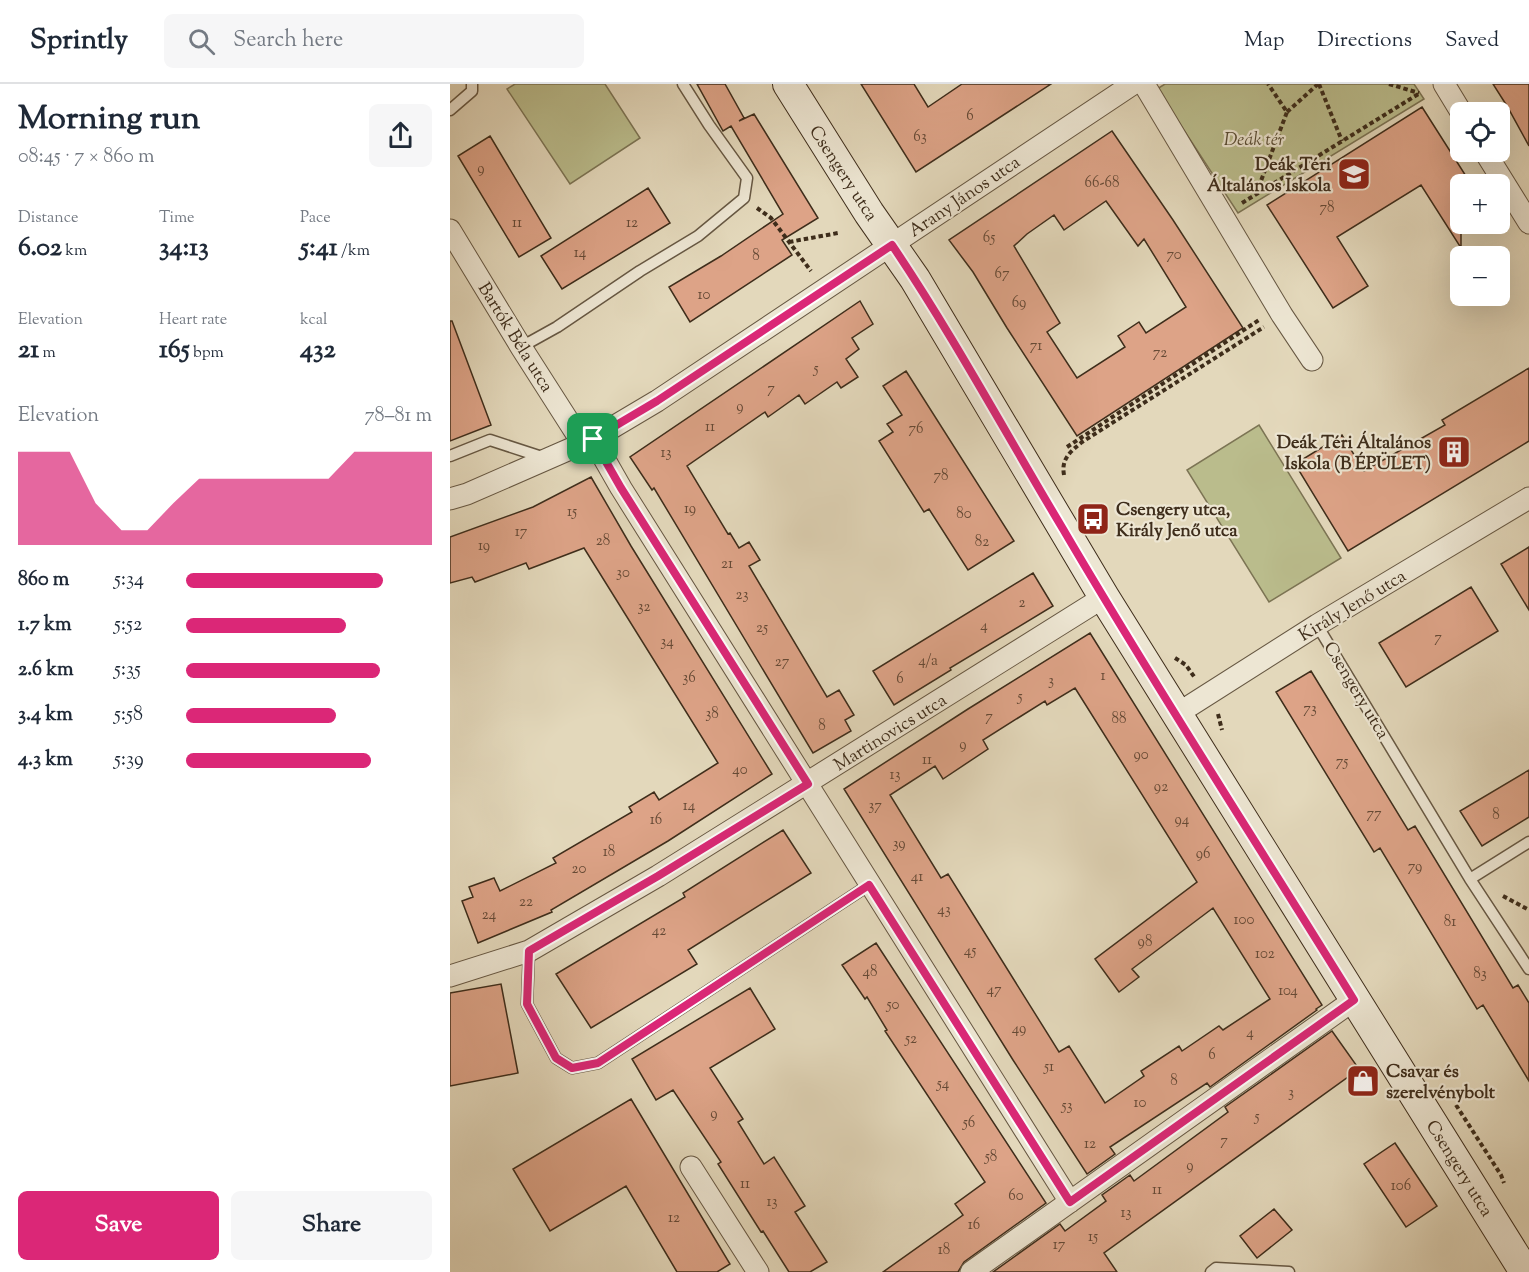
<!DOCTYPE html>
<html lang="en">
<head>
<meta charset="utf-8">
<style>
  body { margin:0; font-family:"Sorts Mill Goudy",serif; background:#f6f6f7; color:#1f2937; height:100vh; display:flex; flex-direction:column; font-size:22px; white-space:nowrap }
  * { box-sizing:border-box; margin:0 }
  p { font-size:20px; color:#747a83 }
  .icon { flex:none; width:33px; height:33px; fill:none; stroke:currentColor; stroke-width:2; stroke-linecap:round; stroke-linejoin:round }
  .map { position:relative; flex:1; overflow:hidden }
  .sheet { display:flex; flex-direction:column; background:#fff; width:450px }
  .sheet>* { flex:none }
  .buttons { position:absolute; left:1000px; top:18px; display:grid; gap:12px }
  .buttons a { display:grid; place-items:center; width:60px; height:60px; border-radius:9px; background:#fff; box-shadow:0 6px 24px #0002; font-size:30px }
  .pin { position:absolute; display:grid; place-items:center; width:51px; height:51px; color:#fff; margin:-26px; border-radius:12px; box-shadow:0 3px 9px #0006 }
  .round { display:grid; place-items:center; flex:none; width:63px; height:63px; border-radius:9px; background:#f6f6f7 }
  .summary { display:flex; align-items:center; justify-content:space-between; height:102px; padding:0 18px }
  h1 { font-size:33px; font-weight:800; line-height:45px }
  .stats { display:grid; grid-template-columns:repeat(3,1fr); gap:9px; height:102px; padding:6px 18px }
  .stats div { display:grid; align-content:center }
  .stats b { font-size:26px; font-weight:800 }
  .stats small { font-size:16px; font-weight:400 }
  .stats p { font-size:16px }
  .chart { height:168px; padding:12px 18px }
  .chart p { display:flex; justify-content:space-between }
  .chart svg { width:100%; height:108px; margin-top:6px; fill:#db2777; opacity:.7 }
  .action { display:flex; gap:12px; margin-top:auto; padding:12px 18px }
  .action a { flex:1; height:69px; border-radius:9px; background:#db2777; color:#fff; font-size:24px; font-weight:800; line-height:69px; text-align:center }
  .action a+a { background:#f6f6f7; color:#1f2937 }
  ul { padding:0 18px; list-style:none; font-size:20px }
  li { display:grid; grid-template-columns:96px 72px 1fr; align-items:center; height:45px }
  li i { height:15px; border-radius:8px; background:#db2777 }
  header { display:flex; align-items:center; gap:36px; box-sizing:border-box; height:84px; padding:0 30px; background:#fff; border-bottom:2px solid #e0e1e3 }
  header strong { font-size:28px }
  nav { display:flex; gap:33px; margin-inline-start:auto; font-size:21px }
  .search { width:420px; height:54px; background:#f6f6f7; display:flex; align-items:center; gap:15px; box-sizing:border-box; padding:0 21px; border-radius:9px; color:#747a83; font-size:22px }
  main { display:flex; flex:1; min-height:0 }
  .map>svg:first-child { display:block }
  .green { fill:#babc8c; stroke:#7c7454; stroke-width:1.5 }
  .building { fill:#dda387; stroke:#3e2d1b; stroke-width:1.5; fill-rule:evenodd }
  .lines { fill:none; stroke-linecap:round; stroke-linejoin:round }
  .service-casing { stroke:#675843; stroke-width:13 }
  .minor-casing { stroke:#675843; stroke-width:23 }
  .secondary-casing { stroke:#3e2d1b; stroke-width:32 }
  .path { stroke:#3e2d1b; stroke-width:4; stroke-dasharray:4.5 3; stroke-linecap:butt }
  .service { stroke:#ede6d3; stroke-width:10 }
  .minor { stroke:#ede6d3; stroke-width:21 }
  .secondary { stroke:#ede6d3; stroke-width:30 }
  .route-casing { stroke:#fff; stroke-width:12 }
  .route { stroke:#db2777; stroke-width:8 }
  .labels { text-anchor:middle; stroke-width:4.5; stroke-linejoin:round; paint-order:stroke }
  .number-label { font-size:15px; fill:#664a36 }
  .park-label { font-size:18px; font-style:italic; fill:#574a32; stroke:#ede6d3 }
  .poi-label { font-size:18px; font-weight:bold; fill:#3e2d1b; stroke:#ede6d3; text-anchor:end }
  .street-label { font-size:18px; fill:#3e2d1b; stroke:#ede6d3 }
</style>
</head>
<body>
<header>
<strong>Sprintly</strong>
<div class="search"><svg class="icon" aria-label="search" viewBox="0 0 24 24"><circle cx="10" cy="10" r="6"/><path d="M15 15l6 6"/></svg>Search here</div>
<nav><a>Map</a><a>Directions</a><a>Saved</a></nav>
</header>
<main>
<section class="sheet">
<div class="summary"><div><h1>Morning run</h1><p>08:45 · 7 × 860 m</p></div><a class="round"><svg class="icon" aria-label="share" viewBox="0 0 24 24"><path d="M12 15V3M7 8l5-5 5 5M5 13v7h14v-7"/></svg></a></div>
<div class="stats">
<div><p>Distance</p><b>6.02<small> km</small></b></div>
<div><p>Time</p><b>34:13</b></div>
<div><p>Pace</p><b>5:41<small> /km</small></b></div>
</div>
<div class="stats">
<div><p>Elevation</p><b>21<small> m</small></b></div>
<div><p>Heart rate</p><b>165<small> bpm</small></b></div>
<div><p>kcal</p><b>432</b></div>
</div>
<div class="chart"><p><span>Elevation</span>78–81 m</p>
<svg viewBox="0 0 160 44" preserveAspectRatio="none"><path d="M0 44V6L10 6L20 6L30 27L40 38L50 38L60 27L70 17L80 17L90 17L100 17L110 17L120 17L130 6L140 6L150 6L160 6V44z"/></svg>
</div>
<ul>
<li><b>860 m</b>5:34<i style="width:80%"></i></li>
<li><b>1.7 km</b>5:52<i style="width:65%"></i></li>
<li><b>2.6 km</b>5:35<i style="width:79%"></i></li>
<li><b>3.4 km</b>5:58<i style="width:61%"></i></li>
<li><b>4.3 km</b>5:39<i style="width:75%"></i></li>
</ul>
<div class="action"><a>Save</a><a>Share</a></div>
</section>
<div class="map">
<svg width="1079" height="1188" viewBox="0 0 1079 1188">
  <rect width="100%" height="100%" fill="#e3d8bb"/>
  <filter id="stains"><feTurbulence type="fractalNoise" baseFrequency=".00333" numOctaves="4"/><feColorMatrix values="0 0 0 0 .2 0 0 0 0 .09 0 0 0 0 .02 0 0 0 .5 -.17"/></filter>
  <radialGradient id="worn" r=".72"><stop offset=".6" stop-color="#630" stop-opacity="0"/><stop offset="1" stop-color="#630" stop-opacity=".3"/></radialGradient>
  <path class="green" d="M 65,0 L 155,0 L 190,54 L 120,100 L 57,5 Z
    M 715,0 L 964,0 L 974,15 L 788,129 L 707,5 Z
    M 809,341 L 891,474 L 819,518 L 737,386 Z"/>
  <path class="building" d="M 247,0 L 275,0 L 294,34 L 289,37 L 304,30 L 368,134 L 332,156 L 342,171 L 240,238 L 219,203 L 271,172 L 333,130 L 281,42 L 273,47 Z
    M 411,0 L 464,0 L 478,23 L 512,0 L 601,0 L 466,88 Z
    M 1043,0 L 1079,0 L 1079,62 L 1057,22 Z
    M 972,23 L 1021,100 L 1011,100 L 1011,164 L 971,101 L 887,153 L 918,202 L 883,224 L 817,121 Z
    M 662,47 L 723,136 L 793,244 L 627,352 L 557,244 L 523,188 L 499,156 ZM 656,117 L 688,162 L 694,155 L 736,223 L 696,249 L 689,238 L 668,252 L 675,263 L 627,294 L 597,248 L 610,239 L 564,162 L 577,150 L 604,131 L 614,146 Z
    M 40,52 L 101,154 L 69,173 L 8,72 Z
    M 198,104 L 220,139 L 112,205 L 91,172 Z
    M 410,217 L 423,240 L 402,254 L 409,265 L 396,275 L 408,293 L 391,304 L 387,298 L 355,320 L 349,311 L 318,333 L 315,328 L 237,382 L 278,450 L 280,449 L 289,464 L 299,458 L 310,476 L 299,482 L 377,613 L 389,606 L 404,631 L 395,636 L 401,647 L 363,669 L 204,404 L 202,406 L 180,373 Z
    M 0,237 L 2,237 L 41,341 L 0,357 Z
    M 1079,284 L 1079,357 L 898,467 L 845,380 L 892,351 L 914,387 L 995,341 L 992,336 Z
    M 456,287 L 564,457 L 518,486 L 479,425 L 474,428 L 429,357 L 443,348 L 437,340 L 452,331 L 433,302 Z
    M 141,393 L 181,462 L 322,690 L 218,757 L 101,826 L 102,828 L 28,859 L 12,817 L 23,813 L 19,803 L 44,794 L 50,807 L 106,779 L 103,774 L 182,728 L 179,723 L 204,708 L 209,716 L 268,679 L 134,464 L 79,485 L 76,479 L 25,498 L 22,493 L 0,499 L 0,453 L 83,423 Z
    M 1079,463 L 1079,526 L 1051,480 Z
    M 583,489 L 603,522 L 500,584 L 501,586 L 444,621 L 423,587 Z
    M 1021,503 L 1048,547 L 956,603 L 929,559 Z
    M 640,549 L 872,921 L 866,925 L 867,926 L 760,1003 L 757,999 L 660,1063 L 665,1070 L 637,1090 L 563,976 L 394,705 L 518,625 ZM 625,604 L 747,798 L 645,875 L 669,908 L 689,893 L 682,885 L 763,824 L 820,915 L 773,946 L 769,942 L 732,967 L 729,962 L 691,987 L 694,992 L 655,1019 L 619,962 L 609,968 L 498,790 L 491,794 L 440,711 L 485,682 L 493,695 L 538,665 L 533,656 L 595,617 L 597,621 Z
    M 861,587 L 958,746 L 965,742 L 1063,904 L 1068,901 L 1079,919 L 1079,997 L 1033,921 L 1027,925 L 930,764 L 924,768 L 826,608 Z
    M 1079,686 L 1079,733 L 1032,762 L 1010,727 Z
    M 333,746 L 361,789 L 238,866 L 247,880 L 141,944 L 106,890 L 235,813 L 233,809 Z
    M 426,859 L 596,1119 L 514,1178 L 508,1188 L 433,1188 L 513,1131 L 505,1120 L 535,1098 L 435,947 L 437,946 L 417,913 L 415,915 L 392,881 Z
    M 51,900 L 68,989 L 0,1002 L 0,909 Z
    M 300,904 L 325,945 L 260,984 L 293,1035 L 288,1038 L 314,1080 L 324,1073 L 355,1122 L 345,1128 L 377,1178 L 360,1188 L 339,1188 L 313,1147 L 311,1148 L 268,1080 L 271,1078 L 223,1006 L 206,1016 L 182,975 Z
    M 882,947 L 909,985 L 654,1169 L 667,1188 L 543,1188 L 610,1140 L 615,1147 L 656,1117 L 652,1111 L 680,1091 L 684,1097 L 778,1028 L 775,1023 Z
    M 181,1015 L 280,1180 L 267,1188 L 227,1188 L 176,1102 L 100,1147 L 63,1085 Z
    M 945,1059 L 987,1122 L 956,1143 L 914,1080 Z
    M 824,1125 L 842,1146 L 807,1174 L 790,1152 Z"/>
  <g class="lines">
    <defs>
      <path id="service" d="M 0,26 L 22,7 L 22,0
        M 71,263 L 107,243 L 190,187 L 248,152 L 294,114 L 297,94 L 259,41 L 233,0
        M 0,372 L 40,356 L 95,374
        M 867,541 L 1020,795 L 1079,885
        M 1020,795 L 1079,758
        M 79,867 L 77,920 L 106,974 L 122,984 L 148,979 L 419,801
        M 761,1188 L 766,1184 L 839,1188"/>
      <path id="minor" d="M 694,0 L 832,231 L 862,276
        M 994,0 L 1011,28
        M 1035,68 L 1079,139
        M 0,146 L 71,263 L 133,360
        M 143,355 L 171,404 L 620,1118
        M 0,415 L 17,410 L 143,355 L 207,317 L 683,0
        M 727,630 L 867,541 L 1079,414
        M 0,892 L 79,867 L 208,792 L 654,513
        M 241,1083 L 308,1188
        M 521,1188 L 904,916"/>
      <path id="secondary" d="M 338,0 L 419,129 L 465,195 L 654,513 L 1075,1188"/>
    </defs>
    <use href="#service" class="service-casing"/>
    <use href="#minor" class="minor-casing"/>
    <use href="#secondary" class="secondary-casing"/>
    <path class="path" d="M 869,0 L 892,57
      M 939,0 L 969,9
      M 837,28 L 868,0
      M 806,110 L 837,28 L 818,0
      M 792,119 L 970,9
      M 307,124 L 321,134 L 361,187
      M 339,158 L 388,149
      M 617,363 L 809,236
      M 614,391 C 611,375 620,368 632,358 L 814,243
      M 725,574 L 736,581 L 745,594
      M 768,630 L 772,646
      M 1053,812 L 1079,826
      M 1006,1021 L 1051,1091 L 1054,1099"/>
    <use href="#service" class="service"/>
    <use href="#minor" class="minor"/>
    <use href="#secondary" class="secondary"/>
  </g>
  <g class="lines">
    <defs>
      <path id="route" d="M 442,161 C 504,253 556,350 613,445 C 706,604 807,759 904,916 L 620,1118 L 419,801 L 148,979 L 122,984 L 106,974 L 77,920 L 79,867 L 208,792 L 358,700 L 171,404 L 143,355 L 207,317 Z"/>
    </defs>
    <use href="#route" class="route-casing"/>
    <use href="#route" class="route"/>
  </g>
  <defs>
    <symbol id="school-square" viewBox="-11 -11 22 22"><rect x="-9" y="-9" width="18" height="18" rx="4" fill="#8f2418" stroke="#ede6d3"/><path d="M0-5L7-2L0 1L-7-2ZM-4 1L0 2.5L4 1V4Q0 6-4 4Z" fill="#fff"/></symbol>
    <symbol id="building-square" viewBox="-11 -11 22 22"><rect x="-9" y="-9" width="18" height="18" rx="4" fill="#8f2418" stroke="#ede6d3"/><path d="M-4-6H4V6H1V3H-1V6H-4ZM-2.5-4.3h1.7v1.8h-1.7ZM.8-4.3h1.7v1.8H.8ZM-2.5-1h1.7V.8h-1.7ZM.8-1h1.7V.8H.8Z" fill="#fff"/></symbol>
    <symbol id="bus-square" viewBox="-11 -11 22 22"><rect x="-9" y="-9" width="18" height="18" rx="4" fill="#8f2418" stroke="#ede6d3"/><path d="M-5-6H5V4H4V6H2V4H-2V6H-4V4H-5ZM-3.5-4V0h7V-4ZM-3.5 1.2v1.5H-2V1.2ZM2 1.2v1.5H3.5V1.2Z" fill="#fff"/></symbol>
    <symbol id="shop-square" viewBox="-11 -11 22 22"><rect x="-9" y="-9" width="18" height="18" rx="4" fill="#8f2418" stroke="#ede6d3"/><path d="M-5-2.5h2.3a2.7 3.5 0 0 1 5.4 0H5L5.5 6h-11ZM-1.5-2.5h3a1.5 2.3 0 0 0-3 0Z" fill="#fff"/></symbol>
  </defs>
  <g fill-rule="evenodd">
    <use href="#school-square" x="885" y="71" width="38" height="38"/>
    <use href="#building-square" x="985" y="349" width="38" height="38"/>
    <use href="#bus-square" x="624" y="416" width="38" height="38"/>
    <use href="#shop-square" x="894" y="978" width="38" height="38"/>
  </g>
  <g class="labels">
    <g class="number-label">
      <text x="520" y="36">6</text>
      <text x="470" y="57">63</text>
      <text x="31" y="89">9</text>
      <text x="652" y="103">66-68</text>
      <text x="877" y="128">78</text>
      <text x="67" y="143">11</text>
      <text x="182" y="143">12</text>
      <text x="539" y="158">65</text>
      <text x="130" y="173">14</text>
      <text x="724" y="175">70</text>
      <text x="306" y="176">8</text>
      <text x="552" y="194">67</text>
      <text x="254" y="215">10</text>
      <text x="569" y="223">69</text>
      <text x="586" y="266">71</text>
      <text x="710" y="273">72</text>
      <text x="366" y="289">5</text>
      <text x="321" y="309">7</text>
      <text x="290" y="327">9</text>
      <text x="260" y="347">11</text>
      <text x="466" y="349">76</text>
      <text x="216" y="373">13</text>
      <text x="491" y="396">78</text>
      <text x="240" y="429">19</text>
      <text x="122" y="432">15</text>
      <text x="514" y="434">80</text>
      <text x="71" y="452">17</text>
      <text x="153" y="461">28</text>
      <text x="532" y="462">82</text>
      <text x="34" y="466">19</text>
      <text x="277" y="484">21</text>
      <text x="173" y="493">30</text>
      <text x="292" y="515">23</text>
      <text x="572" y="523">2</text>
      <text x="194" y="527">32</text>
      <text x="534" y="546">4</text>
      <text x="312" y="548">25</text>
      <text x="988" y="558">7</text>
      <text x="217" y="562">34</text>
      <text x="478" y="581">4/a</text>
      <text x="332" y="582">27</text>
      <text x="653" y="596">1</text>
      <text x="239" y="598">36</text>
      <text x="450" y="599">6</text>
      <text x="601" y="601">3</text>
      <text x="570" y="617">5</text>
      <text x="860" y="629">73</text>
      <text x="262" y="634">38</text>
      <text x="539" y="637">7</text>
      <text x="669" y="639">88</text>
      <text x="372" y="646">8</text>
      <text x="513" y="665">9</text>
      <text x="691" y="675">90</text>
      <text x="477" y="680">11</text>
      <text x="892" y="682">75</text>
      <text x="290" y="690">40</text>
      <text x="445" y="695">13</text>
      <text x="711" y="707">92</text>
      <text x="239" y="726">14</text>
      <text x="425" y="726">37</text>
      <text x="924" y="734">77</text>
      <text x="1046" y="735">8</text>
      <text x="206" y="740">16</text>
      <text x="732" y="740">94</text>
      <text x="449" y="764">39</text>
      <text x="159" y="772">18</text>
      <text x="753" y="774">96</text>
      <text x="965" y="787">79</text>
      <text x="129" y="789">20</text>
      <text x="467" y="797">41</text>
      <text x="76" y="822">22</text>
      <text x="494" y="830">43</text>
      <text x="39" y="835">24</text>
      <text x="794" y="840">100</text>
      <text x="1000" y="842">81</text>
      <text x="209" y="851">42</text>
      <text x="695" y="862">98</text>
      <text x="520" y="871">45</text>
      <text x="815" y="874">102</text>
      <text x="420" y="892">48</text>
      <text x="1030" y="894">83</text>
      <text x="544" y="910">47</text>
      <text x="838" y="911">104</text>
      <text x="443" y="925">50</text>
      <text x="569" y="949">49</text>
      <text x="800" y="953">4</text>
      <text x="461" y="959">52</text>
      <text x="762" y="975">6</text>
      <text x="599" y="987">51</text>
      <text x="724" y="1001">8</text>
      <text x="493" y="1004">54</text>
      <text x="841" y="1013">3</text>
      <text x="690" y="1023">10</text>
      <text x="617" y="1026">53</text>
      <text x="264" y="1034">9</text>
      <text x="807" y="1037">5</text>
      <text x="519" y="1043">56</text>
      <text x="774" y="1061">7</text>
      <text x="640" y="1064">12</text>
      <text x="541" y="1077">58</text>
      <text x="740" y="1086">9</text>
      <text x="295" y="1104">11</text>
      <text x="951" y="1106">106</text>
      <text x="707" y="1110">11</text>
      <text x="566" y="1116">60</text>
      <text x="322" y="1122">13</text>
      <text x="676" y="1133">13</text>
      <text x="224" y="1138">12</text>
      <text x="524" y="1145">16</text>
      <text x="643" y="1157">15</text>
      <text x="609" y="1165">17</text>
      <text x="494" y="1170">18</text>
    </g>
    <g class="park-label">
      <text x="804" y="61">Deák tér</text>
    </g>
    <g class="poi-label">
      <text x="881" y="86">Deák Téri<tspan x="881" dy="21">Általános Iskola</tspan></text>
      <text x="981" y="364">Deák Téri Általános<tspan x="981" dy="21">Iskola (B ÉPÜLET)</tspan></text>
      <text x="666" y="431" text-anchor="start">Csengery utca,<tspan x="666" dy="21">Király Jenő utca</tspan></text>
      <text x="936" y="993" text-anchor="start">Csavar és<tspan x="936" dy="21">szerelvénybolt</tspan></text>
    </g>
    <g class="street-label">
      <text transform="translate(394 89) rotate(57)" y="6">Csengery utca</text>
      <text transform="translate(514 112) rotate(-34)" y="6">Arany János utca</text>
      <text transform="translate(66 253) rotate(58)" y="6">Bartók Béla utca</text>
      <text transform="translate(902 521) rotate(-31)" y="6">Király Jenő utca</text>
      <text transform="translate(907 606) rotate(59)" y="6">Csengery utca</text>
      <text transform="translate(440 648) rotate(-32)" y="6">Martinovics utca</text>
      <text transform="translate(1010 1084) rotate(58)" y="6">Csengery utca</text>
    </g>
  </g>
  <rect width="100%" height="100%" filter="url(#stains)"/>
  <rect width="100%" height="100%" fill="url(#worn)"/>
</svg>
<div class="buttons">
<a><svg class="icon" aria-label="locate" viewBox="0 0 24 24"><circle cx="12" cy="12" r="6"/><path d="M12 2v4M12 18v4M2 12h4M18 12h4"/></svg></a>
<a>+</a>
<a>−</a>
</div>
<div class="pin" style="left:143px;top:355px;background:#1e9e55"><svg class="icon" aria-label="arrive" viewBox="0 0 24 24"><path d="M6 21V4h12l-3 4 3 4H6"/></svg></div>
</div>
</main>
</body>
</html>
